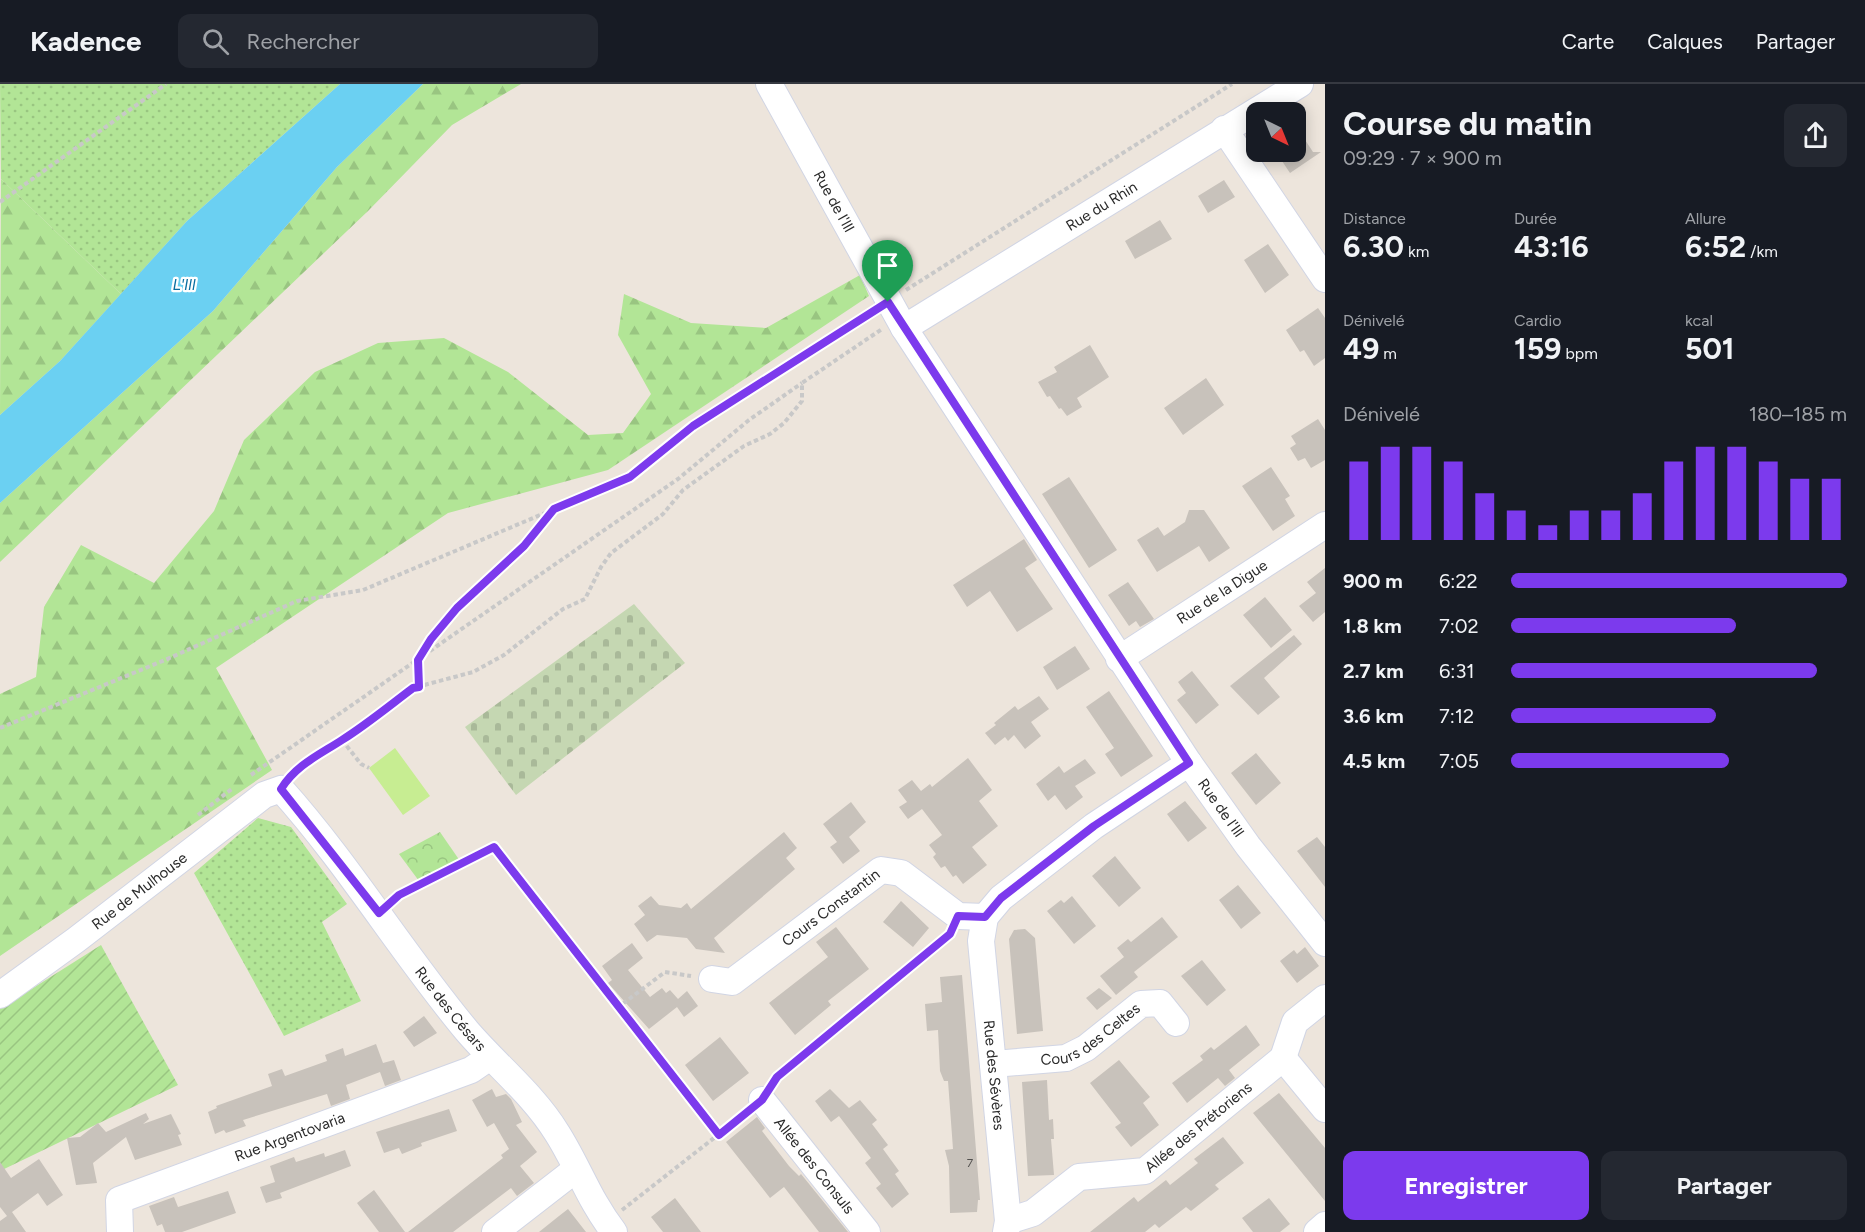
<!DOCTYPE html>
<html lang="fr">
<head>
<meta charset="utf-8">
<style>
  body { margin:0; font-family:Figtree,sans-serif; background:#242831; color:#f1f3f6; height:100vh; display:flex; flex-direction:column; font-size:22px; white-space:nowrap }
  * { box-sizing:border-box; margin:0 }
  p { font-size:20px; color:#9ea1a6 }
  .icon { flex:none; width:33px; height:33px; fill:none; stroke:currentColor; stroke-width:2; stroke-linecap:round; stroke-linejoin:round }
  .map { position:relative; flex:1; overflow:hidden }
  .drawer { display:flex; flex-direction:column; background:#171b24; width:540px }
  .drawer>* { flex:none }
  .needle { width:39px; rotate:137deg }
  .controls { position:absolute; left:1246px; top:18px; display:grid; gap:12px }
  .controls a { display:grid; place-items:center; width:60px; height:60px; border-radius:12px; background:#171b24; box-shadow:0 3px 15px #0003; font-size:30px }
  .pin { position:absolute; display:grid; place-items:center; width:51px; height:51px; color:#fff; margin:-62px -26px; border-radius:50% 50% 50% 0; rotate:-45deg; box-shadow:0 0 6px #0007 }
  .pin .icon { rotate:45deg }
  .round { display:grid; place-items:center; flex:none; width:63px; height:63px; border-radius:12px; background:#242831 }
  .headline { display:flex; align-items:center; justify-content:space-between; height:102px; padding:0 18px }
  h1 { font-size:33px; font-weight:700; line-height:45px }
  .figures { display:grid; grid-template-columns:repeat(3,1fr); gap:9px; height:102px; padding:6px 18px }
  .figures div { display:grid; align-content:center }
  .figures b { font-size:30px; font-weight:700 }
  .figures small { font-size:16px; font-weight:400 }
  .figures p { font-size:16px }
  .chart { height:168px; padding:12px 18px }
  .chart p { display:flex; justify-content:space-between }
  .chart svg { width:100%; height:108px; margin-top:6px; stroke:#7c3aed; stroke-width:6 }
  .cta { display:flex; gap:12px; margin-top:auto; padding:12px 18px }
  .cta a { flex:1; height:69px; border-radius:12px; background:#7c3aed; color:#fff; font-size:24px; font-weight:700; line-height:69px; text-align:center }
  .cta a+a { background:#242831; color:#f1f3f6 }
  ul { padding:0 18px; list-style:none; font-size:20px }
  li { display:grid; grid-template-columns:96px 72px 1fr; align-items:center; height:45px }
  li i { height:15px; border-radius:8px; background:#7c3aed }
  header { display:flex; align-items:center; gap:36px; box-sizing:border-box; height:84px; padding:0 30px; background:#171b24; border-bottom:2px solid #363941 }
  header strong { font-size:28px }
  nav { display:flex; gap:33px; margin-inline-start:auto; font-size:21px }
  .search { width:420px; height:54px; background:#242831; display:flex; align-items:center; gap:15px; box-sizing:border-box; padding:0 21px; border-radius:12px; color:#9ea1a6; font-size:22px }
  main { display:flex; flex:1; min-height:0 }
  .map>svg:first-child { display:block }
  .grass { fill:url(#grass-dots) }
  .forest { fill:url(#forest-firs) }
  .cemetery { fill:url(#cemetery-stones) }
  .park { fill:url(#park-crowns) }
  .garden { fill:url(#garden-furrows) }
  .pitch { fill:#c7ed92 }
  .water { fill:#6bd0f2 }
  .building { fill:#c8c2bb }
  .lines { fill:none; stroke-linecap:round; stroke-linejoin:round }
  .minor-casing { stroke:#d1d5e4; stroke-width:28 }
  .path { stroke:#c8c8c8; stroke-width:4; stroke-dasharray:4.5 3; stroke-linecap:butt }
  .minor { stroke:#fff; stroke-width:26 }
  .route-casing { stroke:#fff; stroke-width:12 }
  .route { stroke:#7c3aed; stroke-width:8 }
  .labels { text-anchor:middle; stroke-width:4.5; stroke-linejoin:round; paint-order:stroke }
  .number-label { font-size:12px; fill:#52504e }
  .street-label { font-size:15px; fill:#2a2a2a; stroke:#fff }
  .water-label { font-size:16px; font-style:italic; fill:#096ea0; stroke:#fff }
</style>
</head>
<body>
<header>
<strong>Kadence</strong>
<div class="search"><svg class="icon" aria-label="search" viewBox="0 0 24 24"><circle cx="10" cy="10" r="6"/><path d="M15 15l6 6"/></svg>Rechercher</div>
<nav><a>Carte</a><a>Calques</a><a>Partager</a></nav>
</header>
<main>
<div class="map">
<svg width="1325" height="1148" viewBox="0 0 1325 1148">
  <defs>
    <pattern id="grass-dots" width="8" height="8" patternUnits="userSpaceOnUse" patternTransform="scale(1.5)"><rect width="8" height="8" fill="#b2e596"/><path d="M2 2h.1M6 6h.1" fill="none" stroke="#99c581" stroke-width="1.8" stroke-linecap="round"/></pattern>
    <pattern id="forest-firs" width="22" height="20" patternUnits="userSpaceOnUse" patternTransform="scale(1.5)"><rect width="22" height="20" fill="#b2e596"/><path d="M5 1l3.5 6h-7zM16 11l3.5 6h-7z" fill="#99c581"/></pattern>
    <pattern id="cemetery-stones" width="16" height="16" patternUnits="userSpaceOnUse" patternTransform="scale(1.5)"><rect width="16" height="16" fill="#c5d7b2"/><path d="M2 7V4a2 2 0 0 1 4 0v3zM10 15v-3a2 2 0 0 1 4 0v3z" fill="#a9b999"/></pattern>
    <pattern id="park-crowns" width="20" height="18" patternUnits="userSpaceOnUse" patternTransform="scale(1.5)"><rect width="20" height="18" fill="#b2e596"/><path d="M2 6a3 3 0 1 1 6 0M12 15a3 3 0 1 1 6 0" fill="none" stroke="#99c581"/></pattern>
    <pattern id="garden-furrows" width="10" height="10" patternUnits="userSpaceOnUse" patternTransform="scale(1.5)"><rect width="10" height="10" fill="#b2e596"/><path d="M-1 1l2-2M0 10L10 0M9 11l2-2" fill="none" stroke="#99c581"/></pattern>
  </defs>
  <rect width="100%" height="100%" fill="#ede5dc"/>
  <path class="grass" d="M 0,0 L 340,0 L 187,137 L 121,210 L 1,95 Z
    M 258,734 L 291,743 L 347,820 L 322,838 L 361,917 L 284,952 L 194,789 Z"/>
  <path class="forest" d="M 423,0 L 521,0 L 452,41 L 368,127 L 0,478 L 0,419 L 213,227 L 337,83 Z
    M 1,95 L 121,210 L 60,277 L 0,331 Z
    M 860,191 L 869,212 L 608,386 L 448,429 L 216,584 L 272,686 L 0,872 L 0,610 L 36,593 L 44,523 L 81,461 L 154,499 L 214,427 L 244,356 L 315,288 L 378,259 L 444,254 L 508,288 L 588,351 L 623,349 L 651,310 L 618,251 L 624,210 L 691,239 L 766,244 Z"/>
  <path class="cemetery" d="M 634,520 L 685,579 L 516,711 L 465,643 Z"/>
  <path class="park" d="M 440,748 L 460,777 L 419,797 L 399,770 Z"/>
  <path class="garden" d="M 101,861 L 178,1001 L 0,1087 L 0,925 Z"/>
  <path class="pitch" d="M 395,664 L 430,712 L 403,731 L 369,684 Z"/>
  <path class="water" d="M 340,0 L 423,0 L 337,83 L 213,227 L 0,419 L 0,331 L 60,277 L 187,137 Z"/>
  <path class="building" d="M 1296,42 L 1313,68 L 1321,68 L 1290,89 L 1276,68 L 1296,68 Z
    M 1224,96 L 1235,113 L 1208,129 L 1198,112 Z
    M 1160,136 L 1172,155 L 1135,175 L 1125,157 Z
    M 1268,160 L 1289,191 L 1265,209 L 1244,176 Z
    M 1318,224 L 1325,234 L 1325,274 L 1314,282 L 1304,266 L 1300,268 L 1286,246 Z
    M 1090,261 L 1109,293 L 1077,314 L 1082,323 L 1067,332 L 1061,324 L 1059,325 L 1050,312 L 1047,313 L 1038,298 L 1057,288 L 1054,283 Z
    M 1206,294 L 1224,321 L 1183,351 L 1164,324 Z
    M 1318,335 L 1325,346 L 1325,376 L 1311,384 L 1305,374 L 1298,377 L 1290,364 L 1296,360 L 1291,352 Z
    M 1271,383 L 1290,412 L 1285,415 L 1295,432 L 1273,447 L 1242,402 Z
    M 1069,393 L 1117,466 L 1089,484 L 1042,410 Z
    M 1189,426 L 1204,426 L 1230,464 L 1209,478 L 1199,462 L 1157,488 L 1137,456 L 1158,443 L 1164,452 L 1185,438 Z
    M 1024,455 L 1037,476 L 1025,484 L 1053,525 L 1017,548 L 990,507 L 967,523 L 953,501 Z
    M 1325,484 L 1325,528 L 1313,538 L 1299,522 L 1316,509 L 1307,498 Z
    M 1128,498 L 1154,535 L 1140,543 L 1136,537 L 1129,542 L 1108,511 Z
    M 1265,513 L 1292,546 L 1271,564 L 1243,531 Z
    M 1294,551 L 1302,560 L 1264,594 L 1280,613 L 1258,631 L 1230,602 Z
    M 1075,562 L 1090,585 L 1057,606 L 1043,583 Z
    M 1192,587 L 1219,621 L 1196,640 L 1177,616 L 1186,609 L 1178,598 Z
    M 1109,607 L 1153,672 L 1121,693 L 1105,670 L 1114,664 L 1086,623 Z
    M 1039,612 L 1049,625 L 1031,638 L 1041,652 L 1025,665 L 1014,651 L 1008,657 L 1005,653 L 995,661 L 985,649 L 996,641 L 994,639 L 1015,622 L 1018,626 Z
    M 1256,669 L 1281,699 L 1256,721 L 1231,689 Z
    M 968,674 L 992,706 L 979,717 L 998,742 L 972,763 L 987,781 L 963,800 L 956,791 L 953,793 L 945,782 L 941,784 L 933,773 L 936,770 L 929,761 L 942,751 L 922,725 L 908,735 L 899,723 L 907,718 L 898,706 L 912,696 L 921,707 L 930,700 L 932,703 Z
    M 1085,675 L 1096,689 L 1075,702 L 1083,713 L 1066,726 L 1055,711 L 1048,717 L 1036,700 L 1059,682 L 1064,689 Z
    M 1185,717 L 1207,744 L 1188,758 L 1167,730 Z
    M 851,718 L 866,738 L 849,753 L 860,767 L 843,780 L 830,763 L 837,758 L 823,740 Z
    M 784,748 L 797,764 L 786,774 L 795,785 L 714,854 L 725,869 L 696,865 L 687,854 L 657,851 L 647,858 L 634,840 L 645,831 L 638,822 L 651,812 L 659,821 L 681,824 L 687,819 L 691,825 Z
    M 1317,753 L 1325,763 L 1325,803 L 1297,767 Z
    M 1115,772 L 1141,804 L 1119,823 L 1092,792 Z
    M 1238,801 L 1261,829 L 1241,845 L 1219,816 Z
    M 1072,812 L 1096,842 L 1074,860 L 1047,827 L 1061,816 L 1064,819 Z
    M 901,817 L 929,844 L 913,863 L 883,838 Z
    M 1162,833 L 1178,853 L 1134,888 L 1138,893 L 1116,911 L 1100,892 L 1124,873 L 1117,864 L 1128,855 L 1131,858 Z
    M 836,843 L 869,885 L 828,917 L 831,921 L 795,951 L 769,919 L 828,873 L 816,858 Z
    M 1025,845 L 1035,854 L 1043,947 L 1017,950 L 1009,855 L 1014,846 Z
    M 632,859 L 643,874 L 628,886 L 650,913 L 662,904 L 666,909 L 670,906 L 678,915 L 687,907 L 698,922 L 684,933 L 677,923 L 649,945 L 608,899 L 612,896 L 602,882 Z
    M 1305,863 L 1319,882 L 1297,899 L 1280,877 L 1294,866 L 1297,870 Z
    M 1202,876 L 1226,906 L 1207,922 L 1181,892 Z
    M 962,891 L 980,1116 L 978,1116 L 977,1128 L 950,1129 L 949,1082 L 945,1066 L 953,1065 L 948,997 L 944,997 L 940,987 L 938,946 L 927,947 L 925,920 L 942,918 L 940,893 Z
    M 1099,904 L 1112,914 L 1097,926 L 1086,914 Z
    M 424,932 L 437,949 L 414,963 L 403,948 Z
    M 1246,941 L 1260,961 L 1229,986 L 1235,994 L 1225,1002 L 1218,994 L 1187,1019 L 1172,999 L 1203,976 L 1200,972 L 1211,963 L 1214,966 Z
    M 720,953 L 749,989 L 713,1017 L 685,981 Z
    M 376,960 L 383,979 L 394,976 L 401,996 L 385,1002 L 380,988 L 346,1001 L 350,1015 L 331,1022 L 327,1010 L 243,1036 L 246,1042 L 226,1049 L 224,1046 L 215,1050 L 208,1028 L 217,1024 L 216,1022 L 272,1002 L 268,990 L 282,985 L 285,992 L 327,977 L 325,971 L 343,964 L 345,972 Z
    M 1119,976 L 1150,1013 L 1143,1019 L 1159,1041 L 1131,1063 L 1115,1043 L 1121,1039 L 1090,999 Z
    M 1047,996 L 1049,1036 L 1053,1035 L 1054,1055 L 1051,1055 L 1054,1091 L 1028,1092 L 1022,998 Z
    M 492,1005 L 496,1013 L 506,1010 L 511,1015 L 522,1038 L 516,1041 L 537,1068 L 520,1082 L 534,1099 L 517,1112 L 511,1104 L 453,1148 L 408,1148 L 503,1074 L 501,1071 L 509,1065 L 494,1039 L 487,1043 L 472,1016 Z
    M 830,1005 L 849,1024 L 860,1016 L 877,1036 L 872,1040 L 888,1061 L 883,1065 L 899,1087 L 895,1090 L 909,1110 L 892,1124 L 876,1104 L 881,1100 L 865,1079 L 871,1074 L 839,1032 L 831,1038 L 815,1017 Z
    M 1279,1009 L 1325,1064 L 1325,1117 L 1253,1029 Z
    M 449,1025 L 457,1047 L 421,1059 L 422,1062 L 402,1070 L 399,1064 L 384,1069 L 376,1048 Z
    M 146,1029 L 149,1035 L 143,1040 L 171,1030 L 181,1050 L 178,1051 L 182,1061 L 135,1076 L 126,1053 L 93,1079 L 97,1099 L 76,1101 L 67,1054 L 80,1053 L 98,1039 L 106,1048 Z
    M 757,1033 L 765,1044 L 762,1047 L 789,1082 L 799,1092 L 801,1090 L 848,1148 L 819,1148 L 784,1103 L 770,1114 L 726,1058 Z
    M 1223,1053 L 1244,1079 L 1215,1101 L 1219,1105 L 1191,1127 L 1186,1123 L 1159,1144 L 1155,1140 L 1145,1148 L 1090,1148 L 1134,1113 L 1138,1118 L 1166,1096 L 1170,1101 L 1198,1079 L 1194,1075 Z
    M 345,1066 L 351,1082 L 280,1109 L 282,1114 L 266,1119 L 260,1103 L 275,1098 L 270,1082 L 294,1073 L 296,1078 L 324,1069 L 325,1073 Z
    M 39,1075 L 63,1111 L 47,1122 L 38,1109 L 12,1128 L 26,1148 L 0,1148 L 0,1137 L 7,1132 L 0,1123 L 0,1078 L 11,1094 Z
    M 374,1106 L 405,1148 L 379,1148 L 357,1119 Z
    M 228,1107 L 236,1129 L 182,1148 L 165,1148 L 162,1140 L 157,1142 L 149,1122 L 174,1113 L 178,1123 Z
    M 675,1114 L 701,1148 L 663,1148 L 651,1133 Z
    M 1269,1114 L 1290,1140 L 1280,1148 L 1253,1148 L 1242,1134 Z
    M 568,1125 L 586,1148 L 539,1148 L 559,1132 Z"/>
  <g class="lines">
    <defs>
      <g id="minor">
        <path id="s1" d="M 769,0 L 904,244 L 1189,679 L 1248,762 L 1325,859"/>
        <path d="M 1224,45 L 1325,195"/>
        <path id="s2" d="M 904,244 L 1300,0"/>
        <path id="s3" d="M 1119,575 L 1325,441"/>
        <path id="s4" d="M 985,833 L 981,857 L 1008,1137 L 1006,1148"/>
        <path d="M 985,833 L 1001,814 L 1094,742 L 1189,679"/>
        <path id="s5" d="M 712,895 L 732,898 L 881,786 L 901,789 L 958,832 L 985,833"/>
        <path id="s6" d="M 0,911 L 76,856 L 264,711 L 281,705 C 349,781 402,869 467,947 C 497,982 533,1010 557,1049 C 578,1082 589,1116 614,1148"/>
        <path d="M 1283,974 L 1325,1025"/>
        <path id="s7" d="M 993,980 L 1066,974 L 1086,964 L 1141,920 L 1160,919 L 1176,939"/>
        <path id="s8" d="M 762,1016 L 867,1148"/>
        <path id="s9" d="M 1008,1137 L 1033,1129 L 1079,1093 L 1145,1087 L 1283,974 L 1295,938 L 1325,914"/>
        <path id="s10" d="M 120,1148 L 119,1116 L 471,986 L 490,973"/>
        <path d="M 495,1148 L 575,1086"/>
        <path d="M 1317,1148 L 1325,1141"/>
      </g>
    </defs>
    <use href="#minor" class="minor-casing"/>
    <path class="path" d="M 0,118 L 166,0
      M 906,206 L 1232,0
      M 419,603 L 418,575 L 431,555 L 457,524 L 524,462 L 553,426
      M 0,644 L 165,576 L 297,517 L 363,506 L 630,393 L 694,342 L 871,228
      M 342,656 L 361,680 L 369,684
      M 294,688 L 413,604 L 473,588 L 504,571 L 563,525 L 585,515 L 601,483 L 611,469 L 663,430 L 683,406 L 744,362 L 770,350 L 784,339 L 802,317 L 802,299 L 882,245
      M 251,691 L 678,395 L 749,336 L 802,299
      M 198,731 L 233,704
      M 393,816 L 399,811 L 494,763 L 719,1051
      M 617,924 L 665,888 L 691,892
      M 773,999 L 948,851
      M 622,1126 L 746,1029"/>
    <use href="#minor" class="minor"/>
  </g>
  <g class="lines">
    <defs>
      <path id="route" d="M 888,218 L 1189,679 L 1094,742 L 1001,814 L 985,833 L 958,832 L 950,850 L 777,993 L 762,1016 L 719,1051 L 494,763 L 399,811 L 379,829 L 281,705 C 296,681 319,671 342,656 C 366,641 389,622 413,604 L 419,603 L 418,576 L 431,555 L 457,524 L 524,462 L 554,425 L 630,393 L 693,342 Z"/>
    </defs>
    <use href="#route" class="route-casing"/>
    <use href="#route" class="route"/>
  </g>
  <g class="labels">
    <g class="number-label">
      <text x="970" y="1083">7</text>
    </g>
    <g class="street-label">
      <text dy="5" stroke="none"><textPath href="#s1" startOffset="134">Rue de l'Ill</textPath></text>
      <text dy="5" stroke="none"><textPath href="#s2" startOffset="232">Rue du Rhin</textPath></text>
      <text dy="5" stroke="none"><textPath href="#s3" startOffset="123">Rue de la Digue</textPath></text>
      <text dy="5" stroke="none"><textPath href="#s1" startOffset="854">Rue de l'Ill</textPath></text>
      <text dy="5" stroke="none"><textPath href="#s6" startOffset="174">Rue de Mulhouse</textPath></text>
      <text dy="5" stroke="none"><textPath href="#s5" startOffset="144">Cours Constantin</textPath></text>
      <text dy="5" stroke="none"><textPath href="#s6" startOffset="627">Rue des Césars</textPath></text>
      <text dy="5" stroke="none"><textPath href="#s7" startOffset="105">Cours des Celtes</textPath></text>
      <text dy="5" stroke="none"><textPath href="#s4" startOffset="159">Rue des Sévères</textPath></text>
      <text dy="5" stroke="none"><textPath href="#s9" startOffset="220">Allée des Prétoriens</textPath></text>
      <text dy="5" stroke="none"><textPath href="#s10" startOffset="214">Rue Argentovaria</textPath></text>
      <text dy="5" stroke="none"><textPath href="#s8" startOffset="84">Allée des Consuls</textPath></text>
    </g>
    <g class="water-label">
      <text x="184" y="206">L'Ill</text>
    </g>
  </g>
</svg>
<div class="controls">
<a><svg class="needle" viewBox="-14 -14 28 28"><path d="M0-13l5 13h-10z" fill="#e53935"/><path d="M0 13l5-13h-10z" fill="#9ea1a6"/></svg></a>
</div>
<div class="pin" style="left:888px;top:218px;background:#1e9e55"><svg class="icon" aria-label="arrive" viewBox="0 0 24 24"><path d="M6 21V4h12l-3 4 3 4H6"/></svg></div>
</div>
<section class="drawer">
<div class="headline"><div><h1>Course du matin</h1><p>09:29 · 7 × 900 m</p></div><a class="round"><svg class="icon" aria-label="share" viewBox="0 0 24 24"><path d="M12 15V3M7 8l5-5 5 5M5 13v7h14v-7"/></svg></a></div>
<div class="figures">
<div><p>Distance</p><b>6.30<small> km</small></b></div>
<div><p>Durée</p><b>43:16</b></div>
<div><p>Allure</p><b>6:52<small> /km</small></b></div>
</div>
<div class="figures">
<div><p>Dénivelé</p><b>49<small> m</small></b></div>
<div><p>Cardio</p><b>159<small> bpm</small></b></div>
<div><p>kcal</p><b>501</b></div>
</div>
<div class="chart"><p><span>Dénivelé</span>180–185 m</p>
<svg viewBox="0 0 160 44" preserveAspectRatio="none"><path d="M5 44V12M15 44V6M25 44V6M35 44V12M45 44V25M55 44V32M65 44V38M75 44V32M85 44V32M95 44V25M105 44V12M115 44V6M125 44V6M135 44V12M145 44V19M155 44V19"/></svg>
</div>
<ul>
<li><b>900 m</b>6:22<i style="width:100%"></i></li>
<li><b>1.8 km</b>7:02<i style="width:67%"></i></li>
<li><b>2.7 km</b>6:31<i style="width:91%"></i></li>
<li><b>3.6 km</b>7:12<i style="width:61%"></i></li>
<li><b>4.5 km</b>7:05<i style="width:65%"></i></li>
</ul>
<div class="cta"><a>Enregistrer</a><a>Partager</a></div>
</section>
</main>
</body>
</html>
